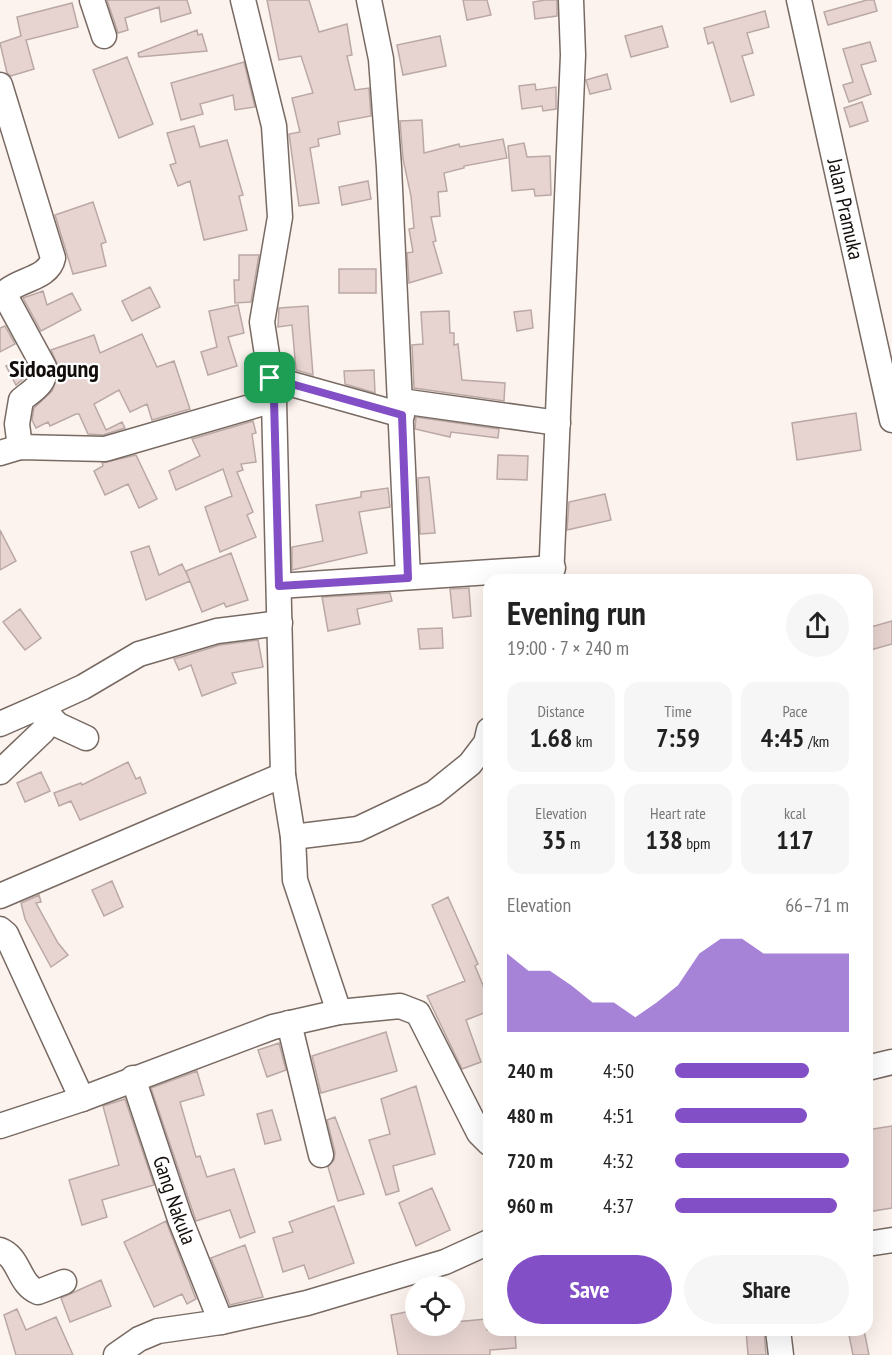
<!DOCTYPE html>
<html lang="en">
<head>
<meta charset="utf-8">
<style>
  body { margin:0; font-family:"PT Sans Narrow",sans-serif; background:#f6f6f6; color:#222; height:100vh; display:flex; flex-direction:column; font-size:22px; white-space:nowrap }
  * { box-sizing:border-box; margin:0 }
  p { font-size:20px; color:#767676 }
  .icon { flex:none; width:33px; height:33px; fill:none; stroke:currentColor; stroke-width:2; stroke-linecap:round; stroke-linejoin:round }
  .map { position:relative; flex:1; overflow:hidden }
  .sheet { position:absolute; left:483px; top:574px; width:390px; height:762px; display:flex; flex-direction:column; background:#fff; border-radius:18px; box-shadow:0 6px 24px #0002 }
  .sheet>* { flex:none }
  .fabs { position:absolute; left:405px; top:1276px; display:grid; gap:12px }
  .fabs a { display:grid; place-items:center; width:60px; height:60px; border-radius:50%; background:#fff; box-shadow:0 6px 24px #0002; font-size:30px }
  .pin { position:absolute; display:grid; place-items:center; width:51px; height:51px; color:#fff; margin:-26px; border-radius:12px; box-shadow:0 3px 9px #0006 }
  .round { display:grid; place-items:center; flex:none; width:63px; height:63px; border-radius:32px; background:#f6f6f6 }
  .head { display:flex; align-items:center; justify-content:space-between; height:102px; padding:0 24px }
  h1 { font-size:33px; font-weight:800; line-height:45px }
  .metrics { display:grid; grid-template-columns:repeat(3,1fr); gap:9px; height:102px; padding:6px 24px }
  .metrics div { display:grid; align-content:center; border-radius:15px; background:#f6f6f6; text-align:center }
  .metrics b { font-size:26px; font-weight:800 }
  .metrics small { font-size:16px; font-weight:400 }
  .metrics p { font-size:16px }
  .chart { height:168px; padding:12px 24px }
  .chart p { display:flex; justify-content:space-between }
  .chart svg { width:100%; height:108px; margin-top:6px; fill:#824fc7; opacity:.7 }
  .primary-button { display:flex; gap:12px; margin-top:auto; padding:12px 24px }
  .primary-button a { flex:1; height:69px; border-radius:36px; background:#824fc7; color:#fff; font-size:24px; font-weight:800; line-height:69px; text-align:center }
  .primary-button a+a { background:#f6f6f6; color:#222 }
  ul { padding:0 24px; list-style:none; font-size:20px }
  li { display:grid; grid-template-columns:96px 72px 1fr; align-items:center; height:45px }
  li i { height:15px; border-radius:8px; background:#824fc7 }
  .map>svg:first-child { display:block }
  .building { fill:#e7d4d1; stroke:#baa8a5; stroke-width:1.5 }
  .lines { fill:none; stroke-linecap:round; stroke-linejoin:round }
  .minor-casing { stroke:#786a63; stroke-width:27 }
  .minor { stroke:#fff; stroke-width:24 }
  .route-casing { stroke:#fff; stroke-width:12 }
  .route { stroke:#824fc7; stroke-width:8 }
  .labels { text-anchor:middle; stroke-width:4.5; stroke-linejoin:round; paint-order:stroke }
  .street-label { font-size:21px; fill:#120d0a; stroke:#fff }
  .quarter-label { font-size:24px; font-weight:bold; fill:#120d0a; stroke:#fff }
</style>
</head>
<body>
<div class="map">
<svg width="892" height="1355" viewBox="0 0 892 1355">
  <rect width="100%" height="100%" fill="#fdf3ee"/>
  <path class="building" d="M 107,0 L 187,0 L 191,13 L 161,22 L 159,7 L 125,18 L 128,30 L 118,33 Z
    M 267,0 L 309,0 L 319,32 L 347,24 L 352,55 L 347,56 L 355,90 L 369,88 L 371,116 L 338,122 L 340,134 L 318,139 L 319,146 L 310,148 L 319,203 L 299,206 L 289,134 L 300,132 L 292,98 L 313,93 L 301,56 L 279,60 Z
    M 463,0 L 487,0 L 491,15 L 467,20 Z
    M 545,0 L 557,0 L 557,16 L 535,19 L 533,2 Z
    M 867,0 L 874,0 L 877,11 L 828,25 L 824,12 Z
    M 72,3 L 78,27 L 26,40 L 34,69 L 11,76 L 7,73 L 0,43 L 21,36 L 17,17 Z
    M 765,11 L 769,27 L 747,33 L 753,53 L 742,56 L 754,95 L 731,102 L 713,42 L 708,44 L 704,28 Z
    M 662,26 L 668,47 L 631,57 L 625,36 Z
    M 197,30 L 198,35 L 202,34 L 207,51 L 139,57 L 138,53 Z
    M 440,36 L 446,66 L 403,75 L 397,45 Z
    M 870,42 L 876,61 L 861,65 L 871,94 L 849,102 L 843,85 L 853,82 L 843,49 Z
    M 127,57 L 153,124 L 119,138 L 93,70 Z
    M 244,62 L 255,107 L 235,110 L 233,95 L 200,104 L 203,114 L 181,120 L 171,83 Z
    M 607,74 L 611,89 L 590,94 L 586,80 Z
    M 535,84 L 536,90 L 556,87 L 556,109 L 543,111 L 542,106 L 522,109 L 519,86 Z
    M 862,102 L 868,121 L 850,127 L 844,108 Z
    M 422,120 L 424,153 L 459,144 L 460,147 L 503,139 L 507,158 L 464,166 L 464,168 L 444,173 L 447,191 L 438,192 L 440,216 L 431,217 L 436,241 L 433,242 L 442,273 L 409,283 L 407,253 L 413,252 L 409,229 L 414,228 L 411,196 L 403,159 L 400,121 Z
    M 194,126 L 200,147 L 227,140 L 243,195 L 239,196 L 247,230 L 204,240 L 190,181 L 178,186 L 170,165 L 176,163 L 167,133 Z
    M 524,143 L 527,157 L 550,156 L 551,195 L 535,196 L 534,189 L 512,191 L 508,146 Z
    M 368,181 L 371,199 L 342,205 L 339,187 Z
    M 93,202 L 106,242 L 101,244 L 106,266 L 73,274 L 55,215 Z
    M 239,255 L 259,255 L 251,302 L 235,303 L 234,280 L 239,280 Z
    M 339,269 L 376,269 L 376,293 L 339,293 Z
    M 150,287 L 160,307 L 132,321 L 122,301 Z
    M 43,291 L 47,305 L 72,293 L 81,310 L 41,331 L 23,298 Z
    M 238,305 L 244,333 L 228,337 L 237,366 L 208,375 L 201,352 L 217,347 L 209,311 Z
    M 308,306 L 309,324 L 313,375 L 296,370 L 292,325 L 278,327 L 279,308 Z
    M 531,310 L 533,328 L 517,331 L 514,312 Z
    M 449,311 L 450,333 L 454,333 L 454,345 L 458,344 L 462,380 L 505,383 L 504,401 L 414,388 L 412,345 L 423,344 L 421,312 Z
    M 5,326 L 15,344 L 0,352 L 0,328 Z
    M 142,334 L 157,367 L 174,361 L 190,409 L 152,420 L 147,404 L 130,412 L 119,390 L 94,404 L 106,430 L 122,422 L 125,428 L 103,435 L 88,434 L 79,414 L 76,414 L 50,426 L 48,422 L 36,428 L 32,420 L 34,408 L 52,391 L 58,375 L 58,366 L 51,350 L 94,335 L 100,353 Z
    M 24,360 L 30,373 L 16,385 L 6,366 Z
    M 374,370 L 375,393 L 345,384 L 344,371 Z
    M 856,413 L 861,450 L 797,460 L 792,423 Z
    M 416,417 L 499,429 L 498,438 L 451,432 L 450,437 L 415,429 Z
    M 253,421 L 256,433 L 252,434 L 256,462 L 241,464 L 243,470 L 237,472 L 253,512 L 247,515 L 256,537 L 220,552 L 205,507 L 232,496 L 223,469 L 176,490 L 169,471 L 200,456 L 192,439 Z
    M 136,455 L 157,499 L 139,508 L 128,484 L 105,495 L 94,471 L 103,466 L 102,463 Z
    M 498,455 L 528,456 L 527,480 L 497,479 Z
    M 429,477 L 435,533 L 420,534 L 418,478 Z
    M 388,488 L 390,507 L 359,512 L 367,553 L 292,570 L 292,547 L 323,541 L 316,505 L 361,497 L 361,492 Z
    M 605,494 L 611,520 L 567,530 L 569,502 Z
    M 0,530 L 16,561 L 0,570 Z
    M 149,546 L 159,575 L 182,564 L 190,581 L 146,600 L 131,552 Z
    M 231,553 L 248,600 L 226,607 L 224,603 L 202,612 L 186,571 Z
    M 469,588 L 471,616 L 453,618 L 450,589 Z
    M 390,593 L 392,601 L 357,609 L 360,624 L 328,631 L 322,597 Z
    M 20,609 L 41,638 L 25,650 L 3,622 Z
    M 892,621 L 892,644 L 867,651 L 867,628 Z
    M 442,628 L 443,648 L 420,649 L 418,629 Z
    M 258,640 L 263,667 L 232,673 L 236,683 L 202,696 L 191,665 L 179,670 L 174,659 L 220,645 Z
    M 128,762 L 136,779 L 140,777 L 146,793 L 80,820 L 71,801 L 59,806 L 54,793 L 81,783 L 82,785 Z
    M 41,772 L 50,791 L 25,802 L 17,783 Z
    M 112,881 L 123,907 L 104,916 L 92,890 Z
    M 39,895 L 41,902 L 36,903 L 58,943 L 68,955 L 51,967 L 25,919 L 21,903 Z
    M 448,897 L 478,964 L 475,966 L 489,1000 L 489,1011 L 466,1020 L 481,1062 L 462,1069 L 427,996 L 465,981 L 432,905 Z
    M 386,1032 L 397,1071 L 321,1093 L 312,1056 Z
    M 279,1043 L 286,1070 L 267,1077 L 258,1050 Z
    M 197,1071 L 204,1095 L 180,1102 L 196,1157 L 200,1156 L 207,1177 L 234,1169 L 255,1232 L 240,1238 L 230,1210 L 196,1221 L 151,1088 Z
    M 416,1086 L 435,1154 L 393,1166 L 399,1191 L 386,1195 L 369,1140 L 390,1134 L 381,1099 Z
    M 125,1099 L 154,1185 L 102,1200 L 107,1217 L 82,1225 L 69,1180 L 119,1165 L 103,1106 Z
    M 272,1110 L 281,1140 L 265,1144 L 257,1114 Z
    M 335,1117 L 364,1194 L 338,1201 L 328,1167 L 334,1160 L 335,1152 L 327,1120 Z
    M 892,1126 L 892,1208 L 867,1212 L 867,1130 Z
    M 432,1188 L 450,1230 L 416,1246 L 399,1203 Z
    M 334,1206 L 354,1263 L 309,1279 L 304,1265 L 283,1272 L 273,1238 L 293,1232 L 289,1222 Z
    M 166,1221 L 196,1299 L 187,1304 L 182,1294 L 154,1307 L 124,1242 Z
    M 245,1245 L 263,1297 L 230,1305 L 211,1258 Z
    M 101,1280 L 111,1306 L 70,1322 L 61,1298 Z
    M 17,1309 L 26,1330 L 56,1317 L 73,1355 L 16,1355 L 4,1315 Z
    M 416,1310 L 416,1326 L 454,1326 L 454,1322 L 486,1319 L 487,1330 L 515,1330 L 516,1348 L 490,1350 L 490,1355 L 398,1355 L 391,1315 Z
    M 746,1330 L 764,1330 L 766,1355 L 748,1355 Z
    M 848,1330 L 864,1330 L 869,1355 L 853,1355 Z"/>
  <g class="lines">
    <defs>
      <g id="minor">
        <path d="M 92,0 L 104,36"/>
        <path d="M 243,0 L 274,126 L 280,217 L 262,322 L 274,400 L 283,775 L 293,837 L 295,880 L 339,1012"/>
        <path d="M 369,0 L 381,59 L 389,167 L 408,577"/>
        <path id="s1" d="M 799,0 L 892,420"/>
        <path d="M 0,85 L 53,258 C 49,278 21,279 7,291 L 7,299 L 44,367 C 47,383 33,390 21,400 L 17,424 L 20,447"/>
        <path d="M 270,378 L 402,415"/>
        <path d="M 401,401 L 558,423"/>
        <path d="M 0,453 L 20,447 L 105,449 L 274,400"/>
        <path d="M 551,580 L 573,55 L 571,0"/>
        <path d="M 279,586 L 553,568"/>
        <path d="M 50,717 L 58,725 L 86,738"/>
        <path d="M 0,724 L 48,703"/>
        <path d="M 0,772 L 43,731 L 50,717 L 48,703 L 83,687 L 139,654 L 217,631 L 280,623"/>
        <path d="M 293,837 L 358,829 L 434,793 L 470,764 L 486,743 L 489,730"/>
        <path d="M 0,896 L 283,775"/>
        <path d="M 0,929 L 6,934 L 82,1099"/>
        <path d="M 289,1023 L 321,1155"/>
        <path d="M 867,1068 L 892,1062"/>
        <path id="s2" d="M 133,1078 L 180,1219 L 221,1322"/>
        <path d="M 0,1126 L 82,1099 L 273,1027 L 339,1012 L 400,1006 L 418,1013 L 479,1133 L 489,1143"/>
        <path d="M 867,1244 L 892,1240"/>
        <path d="M 0,1250 C 20,1257 18,1284 38,1292 L 64,1282"/>
        <path d="M 778,1330 L 781,1355"/>
        <path d="M 116,1355 L 139,1339 L 158,1331 L 221,1322 L 307,1303 L 445,1262 L 489,1242"/>
      </g>
    </defs>
    <use href="#minor" class="minor-casing"/>
    <use href="#minor" class="minor"/>
  </g>
  <g class="lines">
    <defs>
      <path id="route" d="M 270,378 L 402,415 L 408,578 L 279,586 L 274,400 Z"/>
    </defs>
    <use href="#route" class="route-casing"/>
    <use href="#route" class="route"/>
  </g>
  <g class="labels">
    <g class="street-label">
      <text dy="7" stroke="none"><textPath href="#s1" startOffset="214">Jalan Pramuka</textPath></text>
      <text dy="7" stroke="none"><textPath href="#s2" startOffset="129">Gang Nakula</textPath></text>
    </g>
    <g class="quarter-label">
      <text x="54" y="377">Sidoagung</text>
    </g>
  </g>
</svg>
<div class="fabs">
<a><svg class="icon" aria-label="locate" viewBox="0 0 24 24"><circle cx="12" cy="12" r="6"/><path d="M12 2v4M12 18v4M2 12h4M18 12h4"/></svg></a>
</div>
<div class="pin" style="left:270px;top:378px;background:#1e9e55"><svg class="icon" aria-label="arrive" viewBox="0 0 24 24"><path d="M6 21V4h12l-3 4 3 4H6"/></svg></div>
<section class="sheet">
<div class="head"><div><h1>Evening run</h1><p>19:00 · 7 × 240 m</p></div><a class="round"><svg class="icon" aria-label="share" viewBox="0 0 24 24"><path d="M12 15V3M7 8l5-5 5 5M5 13v7h14v-7"/></svg></a></div>
<div class="metrics">
<div><p>Distance</p><b>1.68<small> km</small></b></div>
<div><p>Time</p><b>7:59</b></div>
<div><p>Pace</p><b>4:45<small> /km</small></b></div>
</div>
<div class="metrics">
<div><p>Elevation</p><b>35<small> m</small></b></div>
<div><p>Heart rate</p><b>138<small> bpm</small></b></div>
<div><p>kcal</p><b>117</b></div>
</div>
<div class="chart"><p><span>Elevation</span>66–71 m</p>
<svg viewBox="0 0 160 44" preserveAspectRatio="none"><path d="M0 44V12L10 19L20 19L30 25L40 32L50 32L60 38L70 32L80 25L90 12L100 6L110 6L120 12L130 12L140 12L150 12L160 12V44z"/></svg>
</div>
<ul>
<li><b>240 m</b>4:50<i style="width:77%"></i></li>
<li><b>480 m</b>4:51<i style="width:76%"></i></li>
<li><b>720 m</b>4:32<i style="width:100%"></i></li>
<li><b>960 m</b>4:37<i style="width:93%"></i></li>
</ul>
<div class="primary-button"><a>Save</a><a>Share</a></div>
</section>
</div>
</body>
</html>
